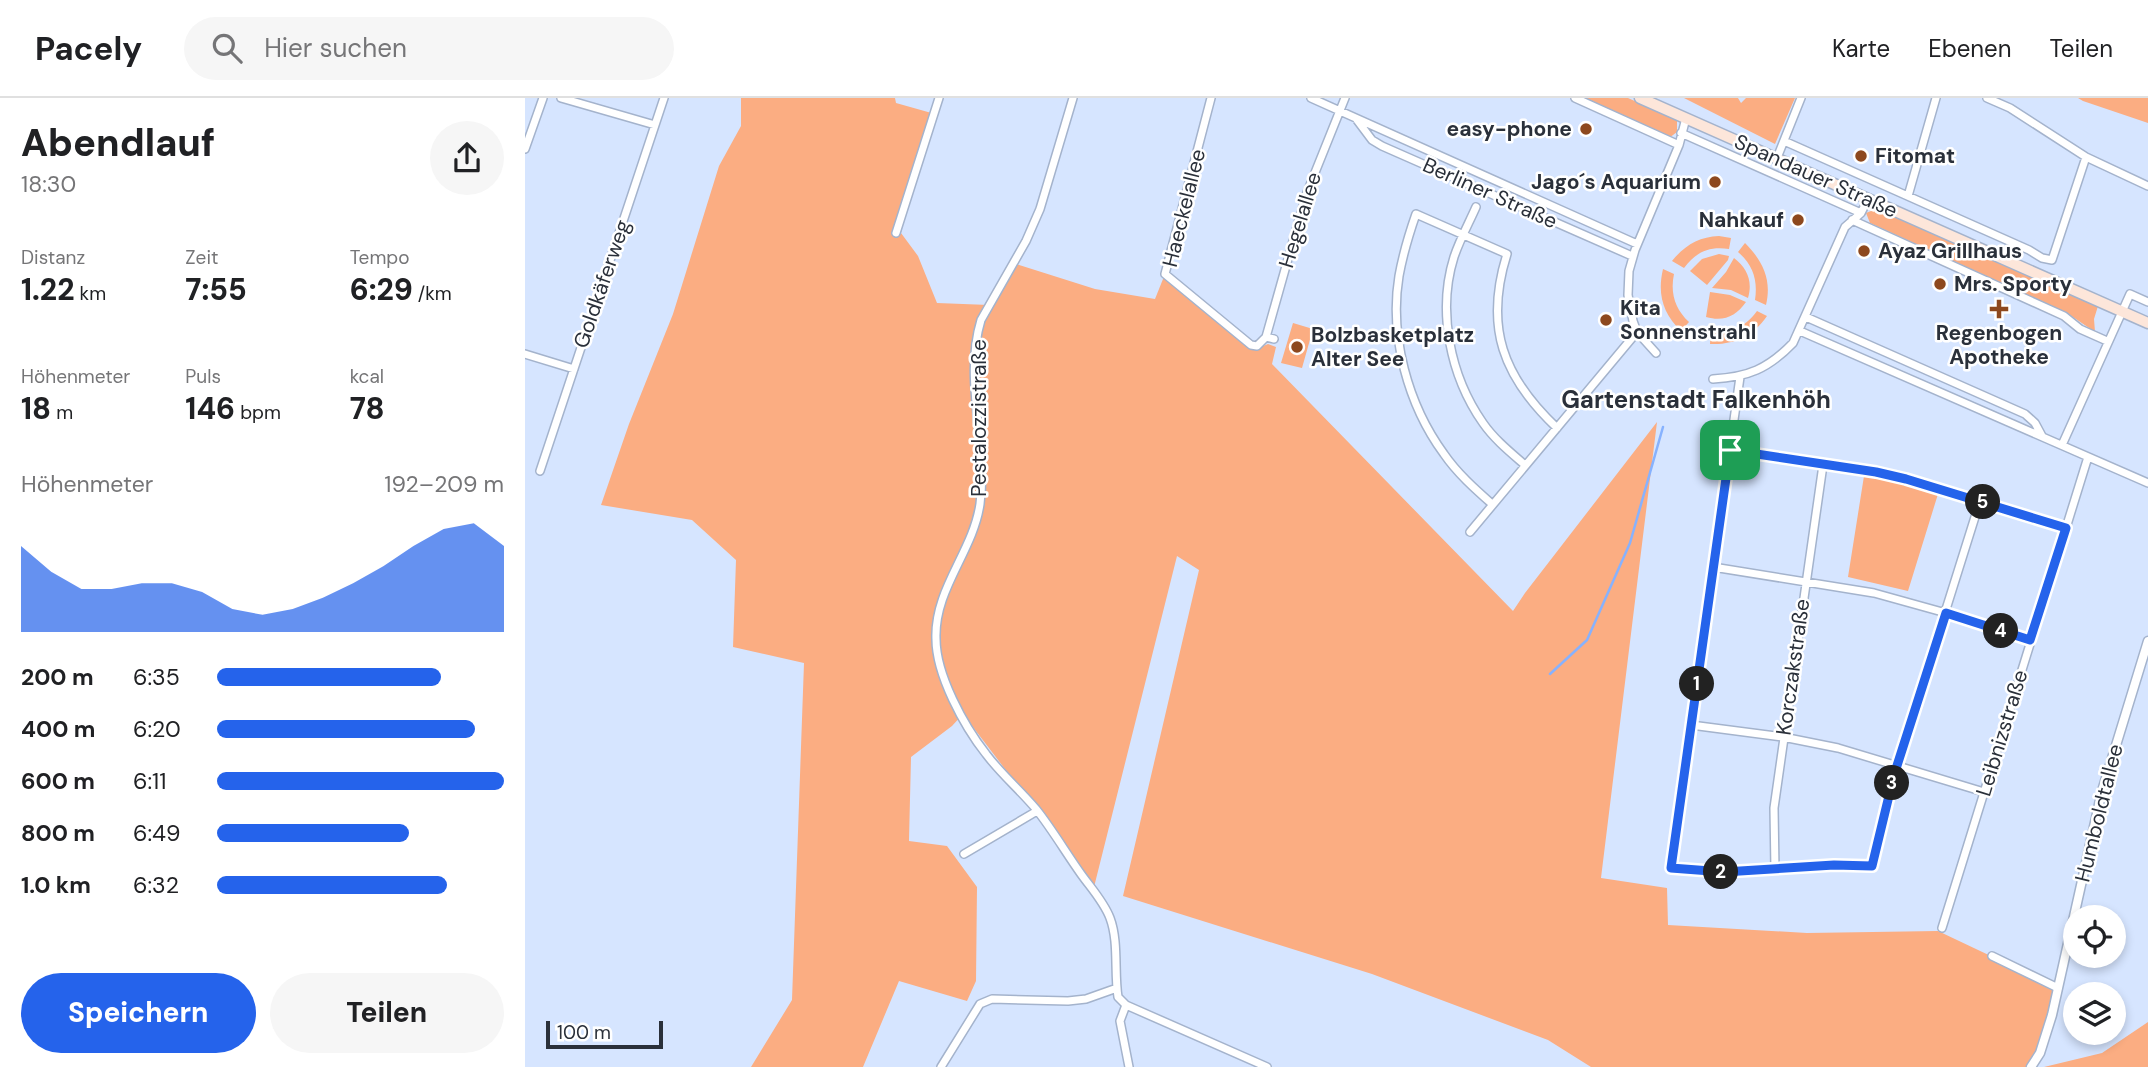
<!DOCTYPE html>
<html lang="de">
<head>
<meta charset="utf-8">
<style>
  body { margin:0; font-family:"DM Sans",sans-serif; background:#f6f6f6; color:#202124; height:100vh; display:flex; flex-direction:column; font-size:26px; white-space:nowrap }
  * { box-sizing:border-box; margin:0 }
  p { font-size:23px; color:#757577 }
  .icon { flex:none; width:38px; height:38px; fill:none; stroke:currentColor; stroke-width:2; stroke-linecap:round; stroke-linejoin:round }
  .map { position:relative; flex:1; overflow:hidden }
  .panel { display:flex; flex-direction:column; background:#fff; width:525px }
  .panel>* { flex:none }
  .buttons { position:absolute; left:1538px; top:807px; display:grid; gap:14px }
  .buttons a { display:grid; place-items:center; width:63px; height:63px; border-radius:50%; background:#fff; box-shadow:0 4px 10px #0003; font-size:35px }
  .scale { position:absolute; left:21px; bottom:18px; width:117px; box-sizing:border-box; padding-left:7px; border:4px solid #2a303a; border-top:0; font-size:19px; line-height:24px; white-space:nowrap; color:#2a303a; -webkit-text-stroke:5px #fff; paint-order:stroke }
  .pin { position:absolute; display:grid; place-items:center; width:60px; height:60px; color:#fff; margin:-30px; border-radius:14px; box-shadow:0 4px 10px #0006 }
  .km { position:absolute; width:35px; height:35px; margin:-18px; border-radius:50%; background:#222; color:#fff; font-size:19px; line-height:35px; text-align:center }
  .round { display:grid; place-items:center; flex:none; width:74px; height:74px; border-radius:37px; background:#f6f6f6 }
  .summary { display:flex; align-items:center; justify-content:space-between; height:119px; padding:0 21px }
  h1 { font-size:38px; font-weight:800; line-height:52px }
  .stats { display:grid; grid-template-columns:repeat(3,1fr); gap:10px; height:119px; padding:7px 21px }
  .stats div { display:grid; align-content:center }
  .stats b { font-size:30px; font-weight:800 }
  .stats small { font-size:19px; font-weight:400 }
  .stats p { font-size:19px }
  .chart { height:196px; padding:14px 21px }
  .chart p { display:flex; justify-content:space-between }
  .chart svg { width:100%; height:126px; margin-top:7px; fill:#2563eb; opacity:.7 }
  .action { display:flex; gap:14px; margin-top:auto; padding:14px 21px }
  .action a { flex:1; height:80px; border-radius:42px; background:#2563eb; color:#fff; font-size:28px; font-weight:800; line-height:80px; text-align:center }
  .action a+a { background:#f6f6f6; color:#202124 }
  ul { padding:0 21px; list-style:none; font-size:23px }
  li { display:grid; grid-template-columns:112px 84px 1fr; align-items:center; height:52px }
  li i { height:18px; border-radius:9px; background:#2563eb }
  header { display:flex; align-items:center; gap:42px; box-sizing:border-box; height:98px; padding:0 35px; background:#fff; border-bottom:2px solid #e0e0e0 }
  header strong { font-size:33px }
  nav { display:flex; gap:38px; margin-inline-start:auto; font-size:24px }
  .search { width:490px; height:63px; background:#f6f6f6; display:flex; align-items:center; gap:18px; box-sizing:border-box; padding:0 24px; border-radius:38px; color:#757577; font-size:26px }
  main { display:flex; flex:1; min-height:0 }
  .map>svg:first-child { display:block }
  .green { fill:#fbad82 }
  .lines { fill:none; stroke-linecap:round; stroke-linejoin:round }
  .stream { stroke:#87b2fe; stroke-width:2.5 }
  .minor-casing { stroke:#a4b3cc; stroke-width:10 }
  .tertiary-casing { stroke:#a4b3cc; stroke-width:11 }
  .secondary-casing { stroke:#a4b3cc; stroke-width:13 }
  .minor { stroke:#fff; stroke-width:7 }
  .tertiary { stroke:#fff; stroke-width:8 }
  .secondary { stroke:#fde6da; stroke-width:10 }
  .route-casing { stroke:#fff; stroke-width:14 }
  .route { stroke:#2563eb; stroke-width:9 }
  .poi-dot { fill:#8d481e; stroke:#fff; stroke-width:2.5 }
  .labels { text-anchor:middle; stroke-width:5; stroke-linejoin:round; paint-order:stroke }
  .poi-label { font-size:21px; font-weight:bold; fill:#2a303a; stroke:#fff; text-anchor:start }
  .street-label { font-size:21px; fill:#2a303a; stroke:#fff }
  .quarter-label { font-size:24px; font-weight:bold; fill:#2a303a; stroke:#fff }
</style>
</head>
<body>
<header>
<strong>Pacely</strong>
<div class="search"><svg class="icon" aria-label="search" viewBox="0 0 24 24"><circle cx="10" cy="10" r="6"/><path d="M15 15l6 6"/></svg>Hier suchen</div>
<nav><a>Karte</a><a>Ebenen</a><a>Teilen</a></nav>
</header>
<main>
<section class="panel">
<div class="summary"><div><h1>Abendlauf</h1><p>18:30</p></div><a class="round"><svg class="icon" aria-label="share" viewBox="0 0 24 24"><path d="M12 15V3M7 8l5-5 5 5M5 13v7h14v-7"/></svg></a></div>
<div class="stats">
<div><p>Distanz</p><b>1.22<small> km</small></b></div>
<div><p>Zeit</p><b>7:55</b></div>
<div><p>Tempo</p><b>6:29<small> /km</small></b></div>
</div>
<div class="stats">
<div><p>Höhenmeter</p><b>18<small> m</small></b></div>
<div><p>Puls</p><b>146<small> bpm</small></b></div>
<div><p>kcal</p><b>78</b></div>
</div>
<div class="chart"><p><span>Höhenmeter</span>192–209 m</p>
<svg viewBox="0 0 160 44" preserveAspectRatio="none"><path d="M0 44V14L10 23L20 29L30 29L40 27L50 27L60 30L70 36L80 38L90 36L100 32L110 27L120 21L130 14L140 8L150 6L160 14V44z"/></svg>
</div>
<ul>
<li><b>200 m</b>6:35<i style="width:78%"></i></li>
<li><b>400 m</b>6:20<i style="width:90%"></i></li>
<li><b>600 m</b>6:11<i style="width:100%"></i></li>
<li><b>800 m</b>6:49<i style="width:67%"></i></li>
<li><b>1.0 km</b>6:32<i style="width:80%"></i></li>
</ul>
<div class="action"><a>Speichern</a><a>Teilen</a></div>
</section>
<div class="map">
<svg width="1623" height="969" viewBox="0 0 1623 969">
  <rect width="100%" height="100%" fill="#d6e5ff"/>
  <path class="green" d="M 216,0 L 370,0 L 371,5 L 410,16 L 382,103 L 376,135 L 393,158 L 412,205 L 464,207 L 488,165 L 570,191 L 630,201 L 640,176 L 729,252 L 743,246 L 751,249 L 747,266 L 988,513 L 1000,495 L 1132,324 L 1076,780 L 1142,790 L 1143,827 L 1282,835 L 1413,833 L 1533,890 L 1506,969 L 1066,969 L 1023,942 L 847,876 L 598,798 L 674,472 L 652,458 L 568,793 L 512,713 L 438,616 L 427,628 L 386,659 L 384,743 L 422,748 L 452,789 L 451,883 L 442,903 L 374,883 L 338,969 L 226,969 L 267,902 L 279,565 L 208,549 L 211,462 L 167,422 L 76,407 L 104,326 L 148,216 L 194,68 L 216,28 Z
    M 1058,0 L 1103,0 L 1152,22 L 1152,34 L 1144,40 Z
    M 1159,0 L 1213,0 L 1216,5 L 1221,0 L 1270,0 L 1250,46 Z
    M 1553,0 L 1623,0 L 1623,25 L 1558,3 Z
    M 1351,111 L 1573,208 L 1569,221 L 1570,234 L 1542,215 L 1345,125 L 1341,115 Z
    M 1194,138 L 1206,140 L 1204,151 C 1184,148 1171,154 1159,170 L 1147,163 C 1160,147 1174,139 1194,138 Z
    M 1220,145 C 1238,163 1247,182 1241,207 L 1230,202 C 1233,182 1228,167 1213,154 Z
    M 1194,156 L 1204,158 L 1203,162 L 1182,187 L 1165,173 L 1177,161 Z
    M 1209,160 C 1222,170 1228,183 1223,200 L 1206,192 L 1187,190 L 1201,174 Z
    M 1138,171 L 1149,176 C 1145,195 1150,211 1164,224 L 1156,233 C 1138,216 1132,196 1138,171 Z
    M 1185,194 L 1205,197 L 1221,204 C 1211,218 1199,224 1181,219 Z
    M 1232,213 L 1242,218 C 1228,238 1210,247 1185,246 L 1186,234 C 1205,234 1220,230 1232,213 Z
    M 768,225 L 788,231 L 777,270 L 756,265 Z
    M 1339,378 L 1382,386 L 1413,396 L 1383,493 L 1323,479 Z
    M 1623,924 L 1623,969 L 1519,969 L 1577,955 Z"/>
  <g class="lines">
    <path class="stream" d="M 1025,576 L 1062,542 L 1105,445 L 1138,329"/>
    <defs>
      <path id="minor" d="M 36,0 L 130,27
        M 548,0 L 515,111 L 501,143 L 456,222 C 438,281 463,346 455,406 C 448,454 409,491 411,541 C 411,577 439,628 461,656 C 476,676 495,692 511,711 C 527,731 541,755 556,776 C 566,790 579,804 585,820 C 594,844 589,874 593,899 L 601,907 L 742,969
        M 686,0 L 640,176 L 726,247 L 732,248 L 741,239
        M 786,0 L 1112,146
        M 1050,0 L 1154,47
        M 1462,0 L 1485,10 L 1561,59 L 1623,88
        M 832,22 L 847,42 L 857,48 L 1107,158
        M 1156,35 L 1336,115
        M 1259,43 L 1504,152 L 1517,160 L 1527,162 L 1561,59
        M 0,51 L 18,0
        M 1252,60 L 1276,0
        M 1383,98 L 1411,0
        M 951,109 C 944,125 935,141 929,159 C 912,213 925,278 958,325 C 969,341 985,354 1000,367
        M 1327,122 L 1539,218 L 1555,231 L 1582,243
        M 371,135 L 414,0
        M 1281,219 L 1500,316 L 1510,325 L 1517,338
        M 1275,233 L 1623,385
        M 749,241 L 741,239 L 781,97 L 820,0
        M 1131,255 L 1112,234 L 1108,223 L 1103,197 L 1104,173 L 1110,152 L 1154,47 L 1161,20
        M 0,256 L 49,271
        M 1215,279 L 1146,770 L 1199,774 L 1309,767 L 1347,767 L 1369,677 L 1455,403
        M 1188,281 C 1223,279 1243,271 1268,245 L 1320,129 L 1336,115 L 1343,101
        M 1537,347 L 1605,196 L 1623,204
        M 1205,352 L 1351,374 L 1388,383 L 1541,430
        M 15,373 L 139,0
        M 967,406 C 950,391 932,375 919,356 C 883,307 864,238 874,178 C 878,156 884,136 891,116 L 982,156 C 959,229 978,279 1032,330
        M 945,434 L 1112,234
        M 1188,469 L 1349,495 L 1421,515 L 1505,542
        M 1166,627 L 1258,639 L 1313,650 L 1459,694
        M 439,756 L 512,713
        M 1250,772 L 1249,710 L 1298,367
        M 1417,830 L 1563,359
        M 1467,858 L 1533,890
        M 601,907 L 595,923 L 604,969
        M 416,969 L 455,906 L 467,901 L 543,903 L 561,901 L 592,890"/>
      <path id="tertiary" d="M 1506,969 L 1515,955 L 1527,917 L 1577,693 L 1623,543"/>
      <path id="secondary" d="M 1115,0 L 1623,225"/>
    </defs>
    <use href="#minor" class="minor-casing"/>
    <use href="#tertiary" class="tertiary-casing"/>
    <use href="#secondary" class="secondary-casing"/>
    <use href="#minor" class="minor"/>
    <use href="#tertiary" class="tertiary"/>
    <use href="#secondary" class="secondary"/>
  </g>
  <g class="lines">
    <defs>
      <path id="route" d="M 1205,352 L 1351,374 L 1381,381 L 1541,430 L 1505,542 L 1421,515 L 1369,677 L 1347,768 L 1309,767 L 1199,774 L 1146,770 Z"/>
    </defs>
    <use href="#route" class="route-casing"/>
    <use href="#route" class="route"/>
  </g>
  <g class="poi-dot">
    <circle cx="1061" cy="31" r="7"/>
    <circle cx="1336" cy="58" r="7"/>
    <circle cx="1190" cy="84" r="7"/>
    <circle cx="1273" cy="122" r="7"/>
    <circle cx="1339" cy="153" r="7"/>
    <circle cx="1415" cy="186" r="7"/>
    <path d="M1470.5 200.5h7v7h7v7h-7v7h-7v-7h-7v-7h7z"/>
    <circle cx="1081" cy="222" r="7"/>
    <circle cx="772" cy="249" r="7"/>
  </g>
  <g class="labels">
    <g class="poi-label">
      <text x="1047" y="38" text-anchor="end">easy-phone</text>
      <text x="1350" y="65">Fitomat</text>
      <text x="1176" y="91" text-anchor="end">Jago´s Aquarium</text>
      <text x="1259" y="129" text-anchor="end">Nahkauf</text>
      <text x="1353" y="160">Ayaz Grillhaus</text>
      <text x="1429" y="193">Mrs. Sporty</text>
      <text x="1095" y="217">Kita<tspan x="1095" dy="24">Sonnenstrahl</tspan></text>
      <text x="1474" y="242" text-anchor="middle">Regenbogen<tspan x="1474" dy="24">Apotheke</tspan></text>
      <text x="786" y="244">Bolzbasketplatz<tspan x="786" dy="24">Alter See</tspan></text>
    </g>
    <g class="street-label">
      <text transform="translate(1291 78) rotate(24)" y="7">Spandauer Straße</text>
      <text transform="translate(965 95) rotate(24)" y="7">Berliner Straße</text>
      <text transform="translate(659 110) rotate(-76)" y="7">Haeckelallee</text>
      <text transform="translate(775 122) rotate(-73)" y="7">Hegelallee</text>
      <text transform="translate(77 186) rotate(-71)" y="7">Goldkäferweg</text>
      <text transform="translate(454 320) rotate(-90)" y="7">Pestalozzistraße</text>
      <text transform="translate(1268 569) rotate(-82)" y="7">Korczakstraße</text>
      <text transform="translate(1477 635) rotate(-73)" y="7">Leibnizstraße</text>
      <text transform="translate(1574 715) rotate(-76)" y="7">Humboldtallee</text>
    </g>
    <g class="quarter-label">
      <text x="1171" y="310">Gartenstadt Falkenhöh</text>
    </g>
  </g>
</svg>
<div class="buttons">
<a><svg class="icon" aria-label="locate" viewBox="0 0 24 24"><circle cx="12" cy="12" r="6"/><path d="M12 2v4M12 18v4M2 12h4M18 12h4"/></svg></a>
<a><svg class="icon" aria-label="layers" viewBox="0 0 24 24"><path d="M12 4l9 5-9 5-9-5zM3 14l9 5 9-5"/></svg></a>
</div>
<div class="scale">100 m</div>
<div class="pin" style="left:1205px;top:352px;background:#1e9e55"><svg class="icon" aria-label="arrive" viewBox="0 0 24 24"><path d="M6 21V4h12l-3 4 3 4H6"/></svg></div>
<b class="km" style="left:1172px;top:586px">1</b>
<b class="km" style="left:1196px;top:774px">2</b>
<b class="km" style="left:1367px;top:685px">3</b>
<b class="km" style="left:1476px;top:533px">4</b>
<b class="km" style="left:1458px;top:404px">5</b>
</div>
</main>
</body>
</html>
